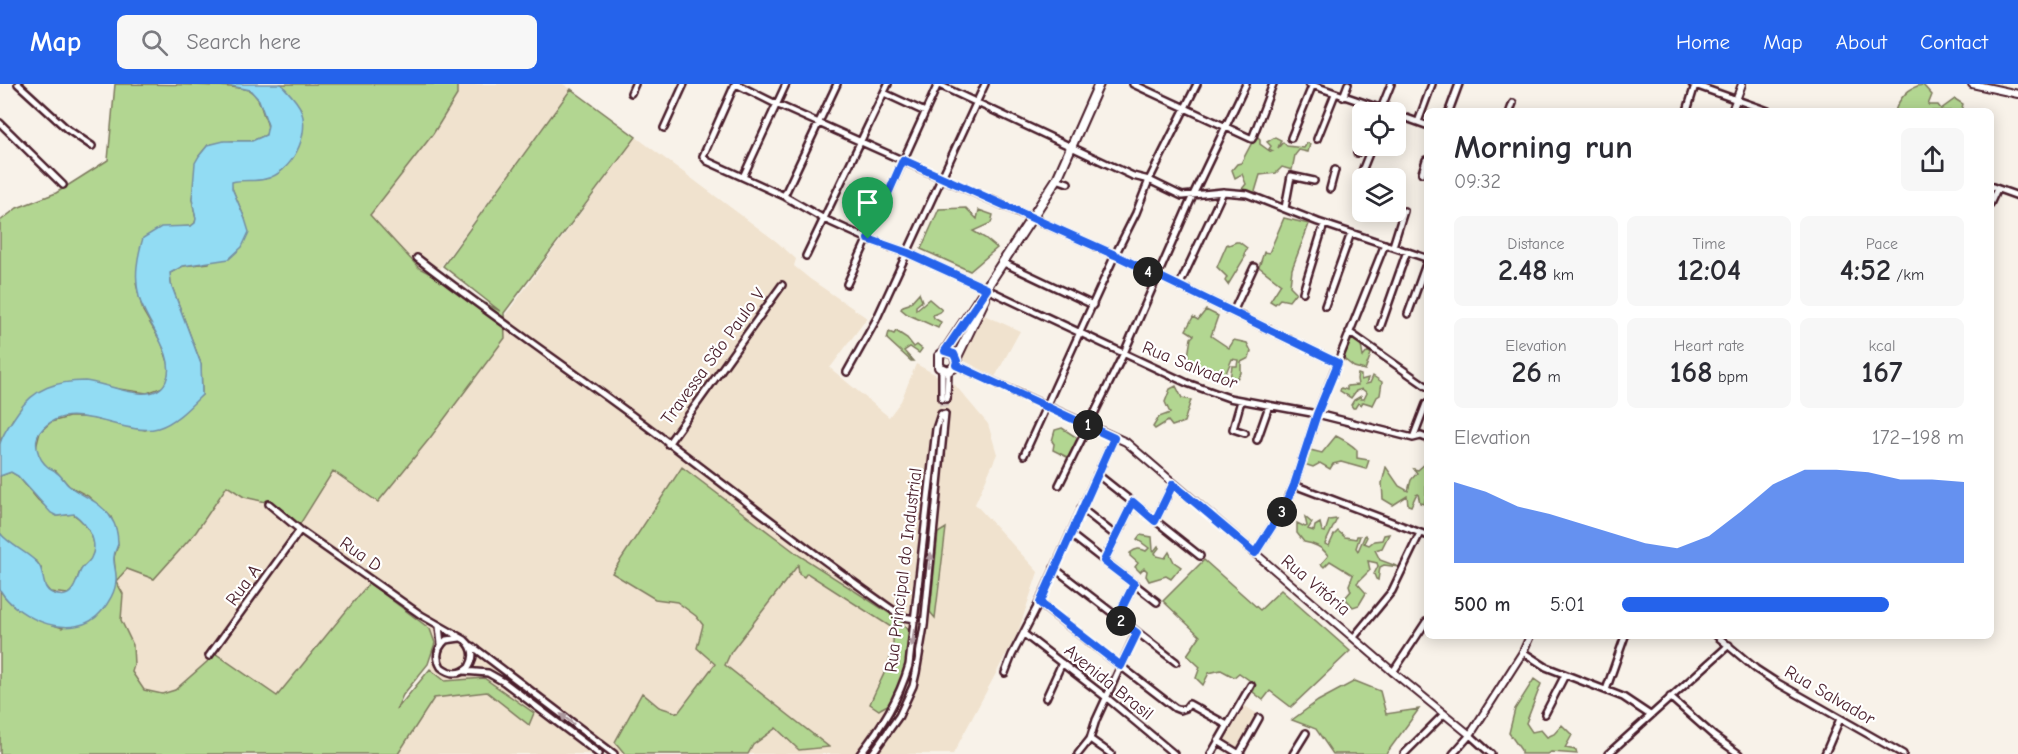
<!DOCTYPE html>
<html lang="en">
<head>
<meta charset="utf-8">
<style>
  body { margin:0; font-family:"Comic Neue",sans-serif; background:#f7f7f7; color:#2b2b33; height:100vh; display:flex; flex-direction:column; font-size:22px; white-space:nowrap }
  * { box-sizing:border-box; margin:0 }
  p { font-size:20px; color:#7c7c81 }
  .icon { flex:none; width:33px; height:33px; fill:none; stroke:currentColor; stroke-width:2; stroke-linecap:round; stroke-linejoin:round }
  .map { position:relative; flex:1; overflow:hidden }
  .sheet { position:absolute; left:1424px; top:24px; width:570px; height:531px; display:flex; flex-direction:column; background:#fff; border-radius:9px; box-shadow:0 3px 15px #0003 }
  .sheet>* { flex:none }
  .buttons { position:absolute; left:1352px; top:18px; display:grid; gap:12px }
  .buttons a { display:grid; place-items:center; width:54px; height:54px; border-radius:9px; background:#fff; box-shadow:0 3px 15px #0003; font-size:30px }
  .pin { position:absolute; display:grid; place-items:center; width:51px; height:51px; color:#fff; margin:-62px -26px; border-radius:50% 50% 50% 0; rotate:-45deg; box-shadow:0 0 6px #0007 }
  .pin .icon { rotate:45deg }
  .km { position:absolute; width:30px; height:30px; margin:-15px; border-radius:50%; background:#222; color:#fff; font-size:16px; line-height:30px; text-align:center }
  .round { display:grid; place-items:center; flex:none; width:63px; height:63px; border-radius:9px; background:#f7f7f7 }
  .head { display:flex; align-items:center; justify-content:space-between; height:102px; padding:0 30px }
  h1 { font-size:33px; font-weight:800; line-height:45px }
  .stats { display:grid; grid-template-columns:repeat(3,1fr); gap:9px; height:102px; padding:6px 30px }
  .stats div { display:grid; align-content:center; border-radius:9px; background:#f7f7f7; text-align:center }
  .stats b { font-size:30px; font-weight:800 }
  .stats small { font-size:16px; font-weight:400 }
  .stats p { font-size:16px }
  .chart { height:168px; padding:12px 30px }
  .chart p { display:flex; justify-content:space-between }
  .chart svg { width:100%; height:108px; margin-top:6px; fill:#2563eb; opacity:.7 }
  ul { padding:0 30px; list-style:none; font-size:20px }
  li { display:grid; grid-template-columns:96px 72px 1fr; align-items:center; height:45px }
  li i { height:15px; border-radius:8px; background:#2563eb }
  header { display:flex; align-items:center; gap:36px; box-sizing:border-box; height:84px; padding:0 30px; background:#2563eb; color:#fff }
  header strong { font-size:28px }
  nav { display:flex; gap:33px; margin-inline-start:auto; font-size:21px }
  .search { width:420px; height:54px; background:#f7f7f7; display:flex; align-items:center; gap:15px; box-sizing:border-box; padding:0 21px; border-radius:9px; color:#7c7c81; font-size:22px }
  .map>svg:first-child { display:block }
  .built { fill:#f0e2ce }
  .green { fill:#b2d691; stroke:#7e7a5e; stroke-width:1.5 }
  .water { fill:#92dcf3; stroke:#7590a3; stroke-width:1.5 }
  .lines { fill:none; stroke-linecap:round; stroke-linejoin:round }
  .minor-tunnel { stroke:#d5c8c3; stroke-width:5; stroke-dasharray:5 2.5; stroke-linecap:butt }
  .minor-casing { stroke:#4a1f2b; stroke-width:10 }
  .tertiary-casing { stroke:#4a1f2b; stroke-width:10 }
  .secondary-casing { stroke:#4a1f2b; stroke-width:12 }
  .minor { stroke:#fff; stroke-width:5 }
  .tertiary { stroke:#fff; stroke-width:6 }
  .secondary { stroke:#fff; stroke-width:8 }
  .oneway { fill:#ae9aa0 }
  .route-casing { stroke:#fff; stroke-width:12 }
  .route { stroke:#2563eb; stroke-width:8 }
  .labels { text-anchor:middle; stroke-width:4.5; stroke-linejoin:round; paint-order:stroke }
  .street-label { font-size:18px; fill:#4a1f2b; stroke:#fff }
</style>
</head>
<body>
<header>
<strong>Map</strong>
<div class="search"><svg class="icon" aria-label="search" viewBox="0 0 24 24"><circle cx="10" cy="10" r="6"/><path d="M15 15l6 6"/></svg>Search here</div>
<nav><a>Home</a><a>Map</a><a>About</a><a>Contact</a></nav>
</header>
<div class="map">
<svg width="2018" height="670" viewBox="0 0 2018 670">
  <rect width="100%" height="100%" fill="#f8f2e9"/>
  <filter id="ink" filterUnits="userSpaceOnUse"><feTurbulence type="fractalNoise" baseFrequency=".0167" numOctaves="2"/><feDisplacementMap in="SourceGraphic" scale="12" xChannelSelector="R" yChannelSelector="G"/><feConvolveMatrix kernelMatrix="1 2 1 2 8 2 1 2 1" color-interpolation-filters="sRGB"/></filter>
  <g filter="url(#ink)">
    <path class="built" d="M 457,0 L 563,0 L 571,5 L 434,192 L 419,184 L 370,131 L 434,48 L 457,11 Z
      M 636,53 L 777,158 L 796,175 L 794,182 L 810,195 L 867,234 L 830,284 L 889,333 L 901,317 L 916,280 L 955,301 L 988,340 L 997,370 L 975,420 L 1038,488 L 1018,548 L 953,670 L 398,670 L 434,614 L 487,608 L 529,640 L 534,629 L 484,594 L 445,597 L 430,585 L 435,559 L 430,545 L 369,499 L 372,495 L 277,612 L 217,571 L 175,606 L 162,610 L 143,606 L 132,588 L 134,581 L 133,561 L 121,536 L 123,510 L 116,497 L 127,485 L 154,495 L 196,448 L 227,402 L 244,413 L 275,420 L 299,440 L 333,387 L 378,418 L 505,254 L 505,232 Z
      M 984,231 L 1020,247 L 995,293 L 961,275 Z
      M 1242,620 L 1259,631 L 1239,666 L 1220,657 Z"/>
    <path class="green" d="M 115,0 C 141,0 230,0 249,6 C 258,11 260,20 263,29 C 266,38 270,41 266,51 L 252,57 L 233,57 L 208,61 L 199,72 L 192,115 L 196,135 L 195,139 L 191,142 L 168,144 L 136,199 L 143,227 L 162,260 L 170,284 L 167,296 L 163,303 L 147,309 L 112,304 L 13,335 L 0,358 L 0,137 L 17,124 L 56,109 L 108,76 Z
      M 281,0 L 457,0 L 457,11 L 433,50 L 370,131 L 419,184 L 500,227 L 443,182 L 571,5 L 636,53 L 504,229 L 505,254 L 430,354 L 378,418 L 333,387 L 300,440 L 275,420 L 244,413 L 227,402 L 196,448 L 154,495 L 127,485 L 116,497 L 123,510 L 121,536 L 133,561 L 134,581 L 132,588 L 144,606 L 162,610 L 175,606 L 216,570 L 277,612 L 369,499 L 430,545 L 435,559 L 428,580 L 403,611 L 396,626 L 430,585 L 445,597 L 484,594 L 534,629 L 529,641 L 487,608 L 434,614 L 398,670 L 0,670 L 0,506 C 14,529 39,536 62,544 L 116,497 L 114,473 L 118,461 L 116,446 L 111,433 L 88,412 L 69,402 L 56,387 L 48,384 L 40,375 L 36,364 L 40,348 L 51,338 L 69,333 L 87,333 L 145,346 L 171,337 L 202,311 L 201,280 L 171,200 L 170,189 L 183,182 L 209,179 L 245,135 L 232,104 L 231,98 L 241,95 L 265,95 L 301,25 Z
      M 1923,1 L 1932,11 L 1928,21 L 1938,21 L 1941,25 L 1955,15 L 1963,20 L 1961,27 L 1895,27 C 1899,15 1909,2 1923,1 Z
      M 1256,51 L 1260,55 L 1260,60 L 1271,68 L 1273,67 L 1269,65 L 1271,62 L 1267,58 L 1275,53 L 1281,56 L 1278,64 L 1283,58 L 1287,62 L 1304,64 L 1307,59 L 1310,60 L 1308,68 L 1299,66 L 1295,71 L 1292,86 L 1282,83 L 1276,89 L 1260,91 L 1254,111 L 1241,107 L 1241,106 L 1246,100 L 1242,90 L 1235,94 L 1232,86 L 1237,80 L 1241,79 Z
      M 966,124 L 977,135 L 979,126 L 993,131 L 991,139 L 973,147 L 985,154 L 997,164 L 970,187 L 921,165 L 939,125 Z
      M 1284,134 L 1309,140 L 1292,185 L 1290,202 L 1296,208 L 1289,217 L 1280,215 L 1275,220 L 1270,217 L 1281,200 L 1259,183 L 1264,168 L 1269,169 Z
      M 1236,158 L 1239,158 L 1247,164 L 1244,170 L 1245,173 L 1228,201 L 1225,197 L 1227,193 L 1217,183 L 1227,160 L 1229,161 Z
      M 919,209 L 922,217 L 916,222 L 916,226 L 929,215 L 942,226 L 940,228 L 933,231 L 934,234 L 941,238 L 938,244 L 907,230 L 901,225 L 903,222 L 909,220 Z
      M 1206,226 L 1218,232 L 1211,252 L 1229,264 L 1234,256 L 1247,259 L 1251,267 L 1249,274 L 1241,278 L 1241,289 L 1235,297 L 1230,295 L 1232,282 L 1237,282 L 1238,276 L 1232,275 L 1226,289 L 1222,295 L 1219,295 L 1218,287 L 1213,291 L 1210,291 L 1209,284 L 1203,281 L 1196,283 L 1194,279 L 1188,281 L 1187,278 L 1191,254 L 1194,251 L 1186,246 L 1193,233 L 1198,236 Z
      M 896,247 L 907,254 L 914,263 L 917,261 L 922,265 L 919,269 L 910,263 L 904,267 L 913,277 L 911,277 L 887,255 L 889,248 L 894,250 Z
      M 1349,250 L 1361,261 L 1363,273 L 1368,267 L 1371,270 L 1365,286 L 1354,283 L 1344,275 Z
      M 1358,290 L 1361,291 L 1361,296 L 1368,294 L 1366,300 L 1370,299 L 1373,292 L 1382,298 L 1380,311 L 1377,313 L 1373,321 L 1363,318 L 1361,321 L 1358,319 L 1355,324 L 1353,324 L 1351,321 L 1354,316 L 1361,312 L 1361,315 L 1364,315 L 1367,309 L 1362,305 L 1356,307 L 1351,314 L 1340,307 L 1341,304 L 1347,306 L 1347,302 L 1358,301 L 1357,295 Z
      M 1176,302 L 1182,314 L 1191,316 L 1184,338 L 1172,342 L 1168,337 L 1155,345 L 1153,343 L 1159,333 L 1170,329 L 1165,318 L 1170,305 Z
      M 1062,344 L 1079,355 L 1069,374 L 1053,366 L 1054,360 L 1052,357 L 1055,346 Z
      M 1336,352 C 1344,356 1351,360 1357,366 L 1357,374 L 1369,376 L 1366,385 L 1341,378 L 1333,380 L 1330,385 L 1320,379 L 1313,383 L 1304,380 L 1310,366 L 1322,369 Z
      M 1426,379 L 1426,412 L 1424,420 L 1420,419 L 1418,410 L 1416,411 L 1411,422 L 1408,421 L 1407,412 L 1393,421 L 1383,415 L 1382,399 L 1386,383 L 1399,402 L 1408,407 L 1411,396 L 1417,389 L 1414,385 L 1418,386 Z
      M 682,383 L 800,472 L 900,536 L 910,548 C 907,568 905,603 891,618 C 889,621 883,623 879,626 L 870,620 C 879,596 900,569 891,543 L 807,489 L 804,493 L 799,490 L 798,481 L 731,568 L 725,581 L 829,663 L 799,666 L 776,644 L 753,661 L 748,670 L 625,670 L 615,658 L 642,609 L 659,623 L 678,629 L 715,580 L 697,564 L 703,541 L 696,532 L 677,518 L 655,515 L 612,489 Z
      M 11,388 L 18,392 L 38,416 L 57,432 L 73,430 C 86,439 101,459 91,475 C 88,479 83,482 81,486 C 75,496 79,501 68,510 L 50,508 L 44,501 L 41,484 L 37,478 L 7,458 L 0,449 L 0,392 Z
      M 1305,433 L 1312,439 L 1308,445 L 1314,447 L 1315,442 L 1320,439 L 1322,447 L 1325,448 L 1329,436 L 1337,435 L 1325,460 L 1329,462 L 1334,451 L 1338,447 L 1345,453 L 1356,455 L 1357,452 L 1360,452 L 1356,464 L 1358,467 L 1365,451 L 1367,453 L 1364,459 L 1369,461 L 1374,457 L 1382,456 L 1384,451 L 1389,450 L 1382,464 L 1375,466 L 1380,476 L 1399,483 L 1384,481 L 1380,483 L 1378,496 L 1376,495 L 1374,490 L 1378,482 L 1377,479 L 1368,477 L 1370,486 L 1357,499 L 1366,509 L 1359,521 L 1353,523 L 1345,514 L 1351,507 L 1349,501 L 1353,491 L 1330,477 L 1324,483 L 1321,480 L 1328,472 C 1323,463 1312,459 1304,458 L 1297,449 L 1297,439 L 1305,443 L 1307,442 Z
      M 946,444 L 935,534 L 930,528 L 938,449 Z
      M 1140,451 L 1152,453 L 1153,466 L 1154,467 L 1158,462 L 1159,464 L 1155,469 L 1157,472 L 1165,474 L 1169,468 L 1174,478 L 1181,483 L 1171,495 L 1166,492 L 1149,497 L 1146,492 L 1147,487 L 1144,484 L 1140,488 L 1135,483 L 1138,479 L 1130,472 L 1130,469 C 1136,464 1140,464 1146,467 L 1149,464 L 1137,455 Z
      M 1204,476 L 1260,526 L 1281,506 L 1350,567 L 1291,623 L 1270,607 L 1263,616 L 1253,608 L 1256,601 L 1239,589 L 1234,593 L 1221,586 L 1209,589 L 1203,601 L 1196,594 L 1200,583 L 1187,571 L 1200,552 L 1163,517 Z
      M 1534,595 L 1541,600 L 1526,639 L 1532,648 L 1541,646 L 1547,653 L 1554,650 L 1562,641 L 1572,651 L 1565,664 L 1576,666 L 1577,670 L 1551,668 L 1548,670 L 1521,670 L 1521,666 L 1509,649 L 1515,625 Z
      M 1355,597 L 1380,607 L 1386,630 L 1419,625 L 1386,670 L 1333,670 L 1316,645 L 1292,636 L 1318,617 Z"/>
    <path class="water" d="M 222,0 L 281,0 C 288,8 298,17 301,26 C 311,51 291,90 265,95 C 254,98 243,95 232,98 L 232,104 L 245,135 L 249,148 L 242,163 L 229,175 L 183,182 L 170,189 L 171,200 L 201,280 L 202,311 C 190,323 175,339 158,344 C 123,354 70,311 41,347 C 32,357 38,375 48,383 C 49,384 54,386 56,388 C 61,391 64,397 68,401 C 82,413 101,417 111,434 C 116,441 118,451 118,460 C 117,464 114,468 114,473 C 113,480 117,488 116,496 C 116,507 108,520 101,528 C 75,559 18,536 0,506 L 0,449 C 10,462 32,470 39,481 C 45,490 41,504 52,509 C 72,518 75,501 80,488 C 82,482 89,479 91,474 C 100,458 86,439 74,430 L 57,432 L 51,429 L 18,392 L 11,388 L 0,392 C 0,382 0,370 0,360 C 2,350 12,337 18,328 C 34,304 57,297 85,297 C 105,298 154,324 166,297 C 178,272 145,238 139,213 C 134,192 137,174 143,154 L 161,143 L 191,142 L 195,139 L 196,135 L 192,115 L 195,79 L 199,72 L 208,61 L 224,57 L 252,57 L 266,51 L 268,41 L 259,16 L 250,6 Z"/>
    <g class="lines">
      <path class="minor-tunnel" d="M 941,330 L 942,315
        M 945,330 L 947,315"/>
      <defs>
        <path id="minor" d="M 18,0 L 67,45 L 92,62
          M 735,0 L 703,72 L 707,77 L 784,112 L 824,135 L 868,155 L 908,169 L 987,205
          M 736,0 L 776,20 L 1115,171 L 1338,279
          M 937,0 L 1133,92 L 1149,96 L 1182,112 L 1223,108 L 1247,110 L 1318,138 L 1426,174
          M 1133,0 L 1252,55 L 1273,0
          M 1309,0 L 1391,28
          M 1692,0 L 1768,27
          M 631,9 L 635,0
          M 884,9 L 925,28
          M 1343,13 L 1348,0
          M 1381,25 L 1391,0
          M 1449,27 L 1459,0
          M 1510,27 L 1513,19
          M 1687,27 L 1695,1
          M 1395,30 L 1426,41
          M 1418,38 L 1432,0
          M 0,39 L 63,101
          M 664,44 L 684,0
          M 1291,54 L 1313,0
          M 1317,55 L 1335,10
          M 1357,69 L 1362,58
          M 1422,89 L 1426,76
          M 1360,92 L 1372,62
          M 743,93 L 786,0
          M 1057,95 L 1068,99
          M 1990,102 L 2018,112
          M 1330,105 L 1335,86
          M 784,112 L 837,0
          M 1990,120 L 1997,105
          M 1285,124 L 1291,92 L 1314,97
          M 1393,162 L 1404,127
          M 806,172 L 888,0
          M 417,174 C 489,230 564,281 637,335 C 726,401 812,471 903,533 L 915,535
          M 1004,179 L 1093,221
          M 847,200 L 938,0
          M 1179,202 L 1223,108
          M 989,206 L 1187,299 L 1229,314 L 1317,330 L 1413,354 L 1421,352 L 1426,354
          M 1303,208 L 1324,140
          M 1325,222 L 1351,149
          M 1233,228 L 1254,183
          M 1408,230 L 1426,180
          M 1380,244 L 1407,167
          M 1349,248 L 1426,302
          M 942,285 L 942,315
          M 847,288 L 876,236 L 985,0
          M 947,315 L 948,287
          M 1241,317 L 1233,345 L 1245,349
          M 1413,354 L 1426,320
          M 1257,356 L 1269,322
          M 668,360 L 782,201
          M 1024,371 L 1115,171 L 1136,129 L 1149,96 L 1197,0
          M 1097,390 L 1200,472
          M 1059,401 L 1124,269 L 1193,111 L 1246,0
          M 1294,401 L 1426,451
          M 269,420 L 300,446 L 421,531 L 465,556 C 474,564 475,573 469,583 C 460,591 451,591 441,583 C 435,573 437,564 446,556 L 460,554
          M 1081,424 L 1116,452
          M 1155,437 L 1173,400
          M 1070,450 L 1157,518
          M 1255,469 L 1285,422 L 1294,401 L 1317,330 L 1385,160
          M 1104,477 L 1133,418
          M 1054,484 L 1176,578
          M 1039,519 L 1175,624 L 1180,626 L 1186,624 L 1189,620 L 1227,641
          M 1117,534 L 1134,500
          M 439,542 L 441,560
          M 1024,550 L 1107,614 L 1174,670
          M 1717,552 L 1756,585 L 1776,598 L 1903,670
          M 1354,553 L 1392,507 L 1420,449
          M 472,562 L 614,670
          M 1523,568 L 1546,583 L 1623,613 L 1650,631
          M 209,572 L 300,446
          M 464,587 L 488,589 L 504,598 L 599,670
          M 1393,588 L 1426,538
          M 1005,589 L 1012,571 L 1039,519 L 1114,354
          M 1606,606 L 1625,552
          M 1670,613 L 1714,652 L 1739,670
          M 1046,614 L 1062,579
          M 1545,630 L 1565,591
          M 1090,655 L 1111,670
          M 1218,657 L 1239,670
          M 860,670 C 882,642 899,615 909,581 L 936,345 L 941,330
          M 872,670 L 899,632 L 913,602 L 916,589 L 924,542 L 945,330
          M 1078,670 L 1090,655 L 1096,636 L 1136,549
          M 1211,670 L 1251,601
          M 1239,670 L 1259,634
          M 1293,670 L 1306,649
          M 1404,670 L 1444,630
          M 1453,670 L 1470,651 L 1491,670
          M 1608,670 L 1729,561
          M 1825,670 L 1840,635"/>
        <path id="tertiary" d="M 1972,0 L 2018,10
          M 1732,27 L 1742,0
          M 956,281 L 1126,358 L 1393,588 L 1470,651 L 1523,568 L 1530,552"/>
        <path id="secondary" d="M 945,267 L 954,270 L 957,277 L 955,283 L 948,287 L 939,283 L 939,272 L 945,267 L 1057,95 L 1099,0
          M 957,273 L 985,215"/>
      </defs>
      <use href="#minor" class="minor-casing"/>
      <use href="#tertiary" class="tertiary-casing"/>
      <use href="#secondary" class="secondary-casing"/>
      <use href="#minor" class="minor"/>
      <use href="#tertiary" class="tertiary"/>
      <use href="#secondary" class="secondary"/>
    </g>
    <defs><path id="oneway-solid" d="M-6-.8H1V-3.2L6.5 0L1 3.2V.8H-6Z" transform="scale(1.5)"/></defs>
    <g class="oneway">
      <use href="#oneway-solid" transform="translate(930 477) rotate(-84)"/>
      <use href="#oneway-solid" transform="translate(913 554) rotate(97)"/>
      <use href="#oneway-solid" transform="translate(567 635) rotate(-142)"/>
    </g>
  </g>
  <g class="lines" filter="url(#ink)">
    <defs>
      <path id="route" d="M 903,76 L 1115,171 L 1338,279 L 1317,330 L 1294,401 L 1285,422 L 1255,469 L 1173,400 L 1155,437 L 1133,418 L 1104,477 L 1134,500 L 1117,534 L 1137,549 L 1121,582 L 1040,519 L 1114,354 L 956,281 L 957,277 L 954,270 L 945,267 L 987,205 L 908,169 L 868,155 Z"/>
    </defs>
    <use href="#route" class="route-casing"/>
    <use href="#route" class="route"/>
  </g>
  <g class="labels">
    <g class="street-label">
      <text transform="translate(713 272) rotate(-54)" y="6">Travessa São Paulo V</text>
      <text transform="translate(1190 281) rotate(22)" y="6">Rua Salvador</text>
      <text transform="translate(361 470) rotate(35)" y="6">Rua D</text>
      <text transform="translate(903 486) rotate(-83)" y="6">Rua Principal do Industrial</text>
      <text transform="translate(243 501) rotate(-54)" y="6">Rua A</text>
      <text transform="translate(1316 501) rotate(40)" y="6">Rua Vitória</text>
      <text transform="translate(1109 598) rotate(39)" y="6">Avenida Brasil</text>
      <text transform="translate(1830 611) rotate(30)" y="6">Rua Salvador</text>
    </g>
  </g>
</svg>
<div class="buttons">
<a><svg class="icon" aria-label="locate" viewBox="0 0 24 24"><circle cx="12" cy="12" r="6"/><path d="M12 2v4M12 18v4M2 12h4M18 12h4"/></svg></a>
<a><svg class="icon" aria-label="layers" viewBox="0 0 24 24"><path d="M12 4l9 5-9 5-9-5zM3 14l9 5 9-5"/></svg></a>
</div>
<div class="pin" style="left:868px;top:155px;background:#1e9e55"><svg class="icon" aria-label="arrive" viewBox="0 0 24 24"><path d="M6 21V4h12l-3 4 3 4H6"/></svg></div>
<b class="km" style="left:1088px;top:341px">1</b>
<b class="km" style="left:1121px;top:537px">2</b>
<b class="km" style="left:1282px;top:428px">3</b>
<b class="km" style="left:1148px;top:188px">4</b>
<section class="sheet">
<div class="head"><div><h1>Morning run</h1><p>09:32</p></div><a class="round"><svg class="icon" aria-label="share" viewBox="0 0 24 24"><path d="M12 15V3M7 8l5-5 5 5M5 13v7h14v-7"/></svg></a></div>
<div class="stats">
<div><p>Distance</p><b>2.48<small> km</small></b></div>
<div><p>Time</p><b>12:04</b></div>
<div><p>Pace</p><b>4:52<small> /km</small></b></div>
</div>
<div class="stats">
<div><p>Elevation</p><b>26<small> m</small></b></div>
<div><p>Heart rate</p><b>168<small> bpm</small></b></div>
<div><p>kcal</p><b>167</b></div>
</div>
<div class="chart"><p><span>Elevation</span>172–198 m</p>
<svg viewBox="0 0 160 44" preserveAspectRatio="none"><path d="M0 44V11L10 15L20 21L30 24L40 28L50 32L60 36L70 38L80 33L90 23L100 12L110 6L120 6L130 7L140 10L150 10L160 11V44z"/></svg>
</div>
<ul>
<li><b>500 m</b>5:01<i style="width:78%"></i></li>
</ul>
</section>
</div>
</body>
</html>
